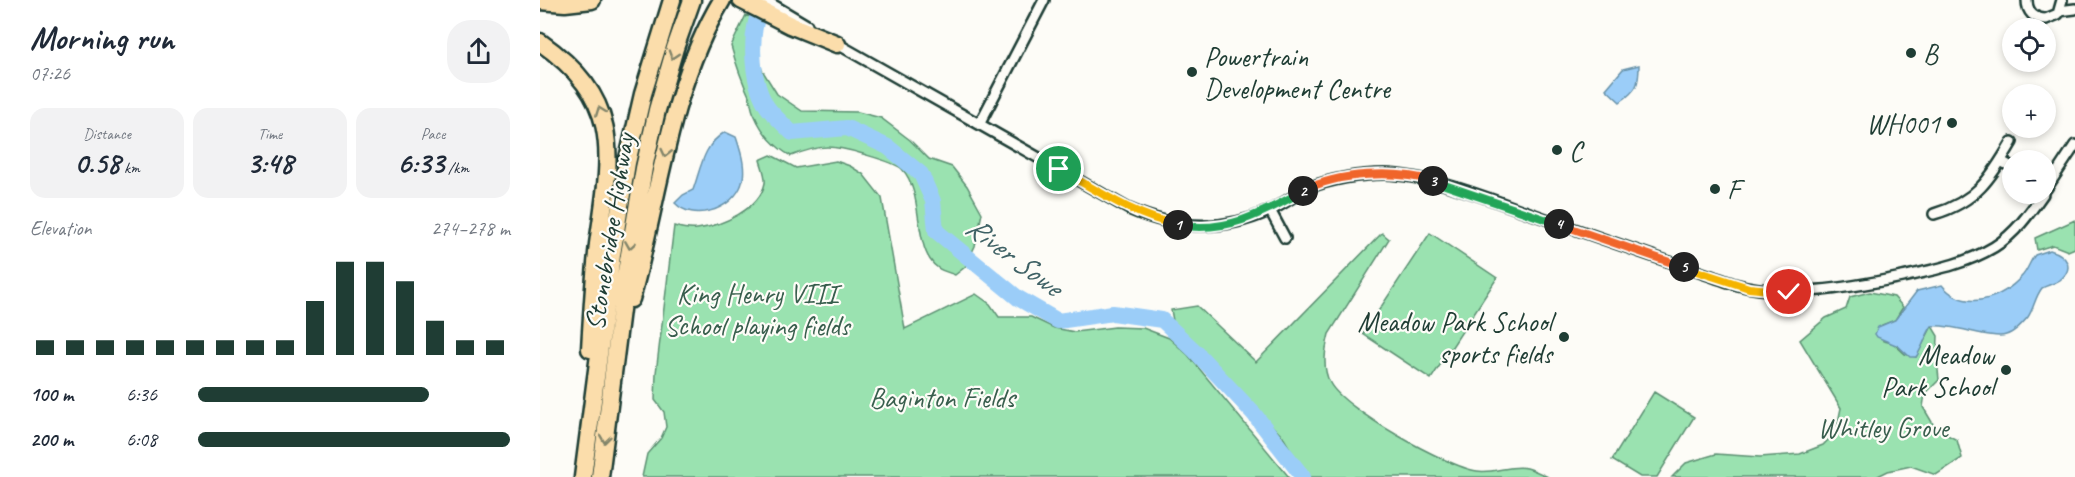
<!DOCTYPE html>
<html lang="en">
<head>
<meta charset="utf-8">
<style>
  body { margin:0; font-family:Caveat,sans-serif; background:#f2f2f3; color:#1f2937; height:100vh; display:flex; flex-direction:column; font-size:22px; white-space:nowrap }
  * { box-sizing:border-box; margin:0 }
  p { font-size:20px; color:#747a83 }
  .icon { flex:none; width:33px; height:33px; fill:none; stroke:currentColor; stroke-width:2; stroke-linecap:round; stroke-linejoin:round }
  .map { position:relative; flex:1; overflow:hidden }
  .drawer { display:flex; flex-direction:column; background:#fff; width:540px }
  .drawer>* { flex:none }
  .controls { position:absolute; left:1462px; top:18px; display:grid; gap:12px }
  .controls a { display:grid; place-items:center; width:54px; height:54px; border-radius:50%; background:#fff; box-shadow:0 3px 9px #0003; font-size:30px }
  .pin { position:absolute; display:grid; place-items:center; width:51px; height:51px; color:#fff; margin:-26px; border:3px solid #fff; border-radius:50%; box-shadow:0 2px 6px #0007 }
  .km { position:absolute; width:30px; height:30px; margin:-15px; border-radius:50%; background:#222; color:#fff; font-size:16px; line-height:30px; text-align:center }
  .round { display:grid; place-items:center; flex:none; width:63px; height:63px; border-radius:24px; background:#f2f2f3 }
  .headline { display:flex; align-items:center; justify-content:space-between; height:102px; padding:0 30px }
  h1 { font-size:33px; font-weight:700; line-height:45px }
  .metrics { display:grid; grid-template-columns:repeat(3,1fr); gap:9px; height:102px; padding:6px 30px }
  .metrics div { display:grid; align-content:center; border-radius:15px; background:#f2f2f3; text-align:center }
  .metrics b { font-size:30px; font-weight:700 }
  .metrics small { font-size:16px; font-weight:400 }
  .metrics p { font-size:16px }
  .chart { height:168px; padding:12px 30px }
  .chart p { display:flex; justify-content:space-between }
  .chart svg { width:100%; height:108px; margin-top:6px; stroke:#1f3d34; stroke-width:6 }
  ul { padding:0 30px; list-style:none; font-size:20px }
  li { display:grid; grid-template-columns:96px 72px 1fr; align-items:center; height:45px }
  li i { height:15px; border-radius:8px; background:#1f3d34 }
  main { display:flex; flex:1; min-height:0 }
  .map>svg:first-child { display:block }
  .green { fill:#9ae2b0; stroke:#5c9072; stroke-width:1.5 }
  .water { fill:#9bcdf8; stroke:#6993aa; stroke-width:1.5 }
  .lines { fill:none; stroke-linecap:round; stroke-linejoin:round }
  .river { stroke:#9bcdf8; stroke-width:16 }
  .minor-casing { stroke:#1f3d34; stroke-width:14 }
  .trunk-casing { stroke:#1f3d34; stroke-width:21 }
  .minor { stroke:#fdfcf7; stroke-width:9 }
  .trunk { stroke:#fbddab; stroke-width:16 }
  .oneway { stroke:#82856a }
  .split-1-casing { stroke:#fff; stroke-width:12 }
  .split-2-casing { stroke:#fff; stroke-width:12 }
  .split-3-casing { stroke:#fff; stroke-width:12 }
  .split-4-casing { stroke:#fff; stroke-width:12 }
  .split-5-casing { stroke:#fff; stroke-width:12 }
  .split-6-casing { stroke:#fff; stroke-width:12 }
  .split-1 { stroke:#f5b400; stroke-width:8 }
  .split-2 { stroke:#22a559; stroke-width:8 }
  .split-3 { stroke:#f0652b; stroke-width:8 }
  .split-4 { stroke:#22a559; stroke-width:8 }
  .split-5 { stroke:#f0652b; stroke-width:8 }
  .split-6 { stroke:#f5b400; stroke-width:8 }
  .poi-dot { fill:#1f3d34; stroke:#fdfcf7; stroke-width:2 }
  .labels { text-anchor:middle; stroke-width:4.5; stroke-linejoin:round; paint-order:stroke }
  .poi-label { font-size:28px; fill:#1f3d34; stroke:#fdfcf7; text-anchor:start }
  .street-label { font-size:28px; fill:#1f3d34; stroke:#fdfcf7 }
  .park-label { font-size:28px; fill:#385e4d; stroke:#fdfcf7 }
  .water-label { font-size:30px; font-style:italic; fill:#3e6165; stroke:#fdfcf7 }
</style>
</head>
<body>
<main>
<section class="drawer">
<div class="headline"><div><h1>Morning run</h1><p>07:26</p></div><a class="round"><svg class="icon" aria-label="share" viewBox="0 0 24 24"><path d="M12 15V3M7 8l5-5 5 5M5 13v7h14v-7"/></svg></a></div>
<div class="metrics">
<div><p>Distance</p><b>0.58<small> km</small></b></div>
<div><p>Time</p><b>3:48</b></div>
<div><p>Pace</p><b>6:33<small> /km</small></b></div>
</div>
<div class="chart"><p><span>Elevation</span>274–278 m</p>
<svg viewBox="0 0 160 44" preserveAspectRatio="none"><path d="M5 44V38M15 44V38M25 44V38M35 44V38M45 44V38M55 44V38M65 44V38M75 44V38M85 44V38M95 44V22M105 44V6M115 44V6M125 44V14M135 44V30M145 44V38M155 44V38"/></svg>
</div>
<ul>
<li><b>100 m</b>6:36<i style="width:74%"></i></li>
<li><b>200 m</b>6:08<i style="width:100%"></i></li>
</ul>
</section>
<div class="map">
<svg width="1535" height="477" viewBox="0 0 1535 477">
  <rect width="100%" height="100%" fill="#fdfcf7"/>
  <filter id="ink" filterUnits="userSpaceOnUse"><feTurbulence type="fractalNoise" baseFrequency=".0167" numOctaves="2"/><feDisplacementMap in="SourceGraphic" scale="12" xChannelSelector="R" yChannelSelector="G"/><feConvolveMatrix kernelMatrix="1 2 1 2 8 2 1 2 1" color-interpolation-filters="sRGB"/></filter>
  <g filter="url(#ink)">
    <path class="green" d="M 206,15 L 213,18 L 215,39 L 222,70 L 237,94 L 262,111 L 318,112 L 341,118 L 370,140 L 389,159 L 412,167 L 427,186 L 442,213 L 435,246 L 425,267 L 415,275 C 410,273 402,271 398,268 C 372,250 385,193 362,169 C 356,163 333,157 323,154 C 292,145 282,144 251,156 C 233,146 222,133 214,114 C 211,108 211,101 209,96 C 201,79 196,64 191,46 Z
      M 231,155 L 256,168 L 296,161 L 310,166 L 323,174 L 342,198 L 365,329 L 436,294 L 450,304 L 459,317 L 491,317 L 514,328 L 535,332 L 575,327 L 603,328 L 629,338 L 648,355 L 749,477 L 102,477 L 107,454 L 121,438 L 126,427 L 124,412 L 115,400 L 116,373 L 134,226 C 141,228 150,230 157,229 C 181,226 220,209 225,183 C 226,176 222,167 220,160 Z
      M 1535,220 L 1535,248 L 1528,251 L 1513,245 L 1497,250 L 1495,238 Z
      M 842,233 L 849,239 L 789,334 C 785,350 782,367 790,383 C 803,409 908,467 937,471 C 953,474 972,464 987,468 C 994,470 1002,474 1008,477 L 767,477 L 743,437 L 634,326 L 631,310 L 657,306 L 716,362 Z
      M 890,233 L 957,278 L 891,379 L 823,334 Z
      M 1330,292 L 1354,297 L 1363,307 L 1355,320 L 1342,325 L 1343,341 L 1353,343 L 1365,354 L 1376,357 L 1392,326 L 1398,336 L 1397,360 L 1399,380 L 1385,394 L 1383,407 L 1396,429 L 1417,440 L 1422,458 L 1396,475 L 1371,466 L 1348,471 L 1336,477 L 1132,477 L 1146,463 L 1176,454 L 1220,457 L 1260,454 L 1283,445 L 1296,432 L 1301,408 L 1260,340 L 1286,318 L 1306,309 L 1310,297 Z
      M 1114,392 L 1154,417 L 1117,477 L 1100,477 L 1072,460 Z"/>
    <path class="water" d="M 1099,65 C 1099,85 1097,90 1080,102 L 1066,89 L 1083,69 Z
      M 185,132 L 196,137 C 201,152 208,172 200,188 C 189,210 153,222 135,203 L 143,195 L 153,190 C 161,168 163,145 185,132 Z
      M 1510,250 C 1527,255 1535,268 1520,280 C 1514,284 1508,285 1502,288 C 1495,297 1494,308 1488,317 C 1483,323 1474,333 1466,335 C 1453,340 1413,324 1392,326 C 1385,336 1383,347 1376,357 L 1370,357 L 1358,346 L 1337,337 L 1335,334 L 1338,327 L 1355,320 L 1377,291 L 1402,285 C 1425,313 1462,299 1483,275 C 1488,269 1490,261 1495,255 Z"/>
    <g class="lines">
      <path class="river" d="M 225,0 C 208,27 210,78 226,105 C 232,115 244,124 252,133 L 307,128 L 348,147 L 381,174 L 393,201 L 396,231 L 478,298 L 518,321 L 573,313 L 622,320 L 655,351 L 714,414 L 763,477"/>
      <defs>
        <path id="minor" d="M 225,0 L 267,25
          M 1487,0 C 1487,12 1494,19 1506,19 L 1518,14 L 1522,0
          M 1519,11 L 1535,9
          M 294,42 L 589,209 C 635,229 683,232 729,211 C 743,204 755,195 768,188 C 791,179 820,174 844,174 C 890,175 949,199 992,214 C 1059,238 1127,261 1194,284 C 1249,299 1307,288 1362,277 C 1394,270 1426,264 1454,247 C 1475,234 1489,214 1503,194
          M 440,123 L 504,0
          M 1461,161 L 1473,168
          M 1506,189 L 1535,145
          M 730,210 L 745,238
          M 1394,214 C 1436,202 1451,178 1472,142"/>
        <path id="trunk" d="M 201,0 L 250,25 L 297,44
          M 0,1 L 25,3 L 52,0
          M 0,42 C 84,101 71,154 58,244 C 54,279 52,314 50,349
          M 91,299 C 119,200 128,90 182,0
          M 43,477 L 72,255 L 87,163 L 103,94 L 132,0
          M 60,477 L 85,278 L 104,168 L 117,110 L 135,48 L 152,0"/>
      </defs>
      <use href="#minor" class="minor-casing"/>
      <use href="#trunk" class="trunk-casing"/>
      <use href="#minor" class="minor"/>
      <use href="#trunk" class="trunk"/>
    </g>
    <defs><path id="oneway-chevron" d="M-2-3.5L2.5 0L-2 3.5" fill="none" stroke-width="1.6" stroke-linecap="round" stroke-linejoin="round" transform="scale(1.5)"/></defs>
    <g class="oneway">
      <use href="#oneway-chevron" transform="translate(133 55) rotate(107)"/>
      <use href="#oneway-chevron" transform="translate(60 111) rotate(-111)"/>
      <use href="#oneway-chevron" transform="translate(126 153) rotate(103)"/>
      <use href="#oneway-chevron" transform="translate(90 245) rotate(99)"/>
      <use href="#oneway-chevron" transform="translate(65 439) rotate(98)"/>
    </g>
  </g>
  <g class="lines" filter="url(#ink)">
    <defs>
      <path id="split-1" d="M 519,169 C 558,191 594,216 638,225"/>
      <path id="split-2" d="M 638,225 C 686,234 723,213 763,191"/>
      <path id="split-3" d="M 763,191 C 798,172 856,170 893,181"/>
      <path id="split-4" d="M 893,181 L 1019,224"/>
      <path id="split-5" d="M 1019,224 L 1144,267"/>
      <path id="split-6" d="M 1144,267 L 1209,288 L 1249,292"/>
    </defs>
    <use href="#split-1" class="split-1-casing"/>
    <use href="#split-2" class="split-2-casing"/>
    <use href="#split-3" class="split-3-casing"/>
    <use href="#split-4" class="split-4-casing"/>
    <use href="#split-5" class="split-5-casing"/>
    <use href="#split-6" class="split-6-casing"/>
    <use href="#split-1" class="split-1"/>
    <use href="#split-2" class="split-2"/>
    <use href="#split-3" class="split-3"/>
    <use href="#split-4" class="split-4"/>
    <use href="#split-5" class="split-5"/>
    <use href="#split-6" class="split-6"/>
  </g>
  <g class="poi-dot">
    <circle cx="1371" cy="53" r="6"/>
    <circle cx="652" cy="72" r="6"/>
    <circle cx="1412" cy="123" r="6"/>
    <circle cx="1017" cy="150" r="6"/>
    <circle cx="1175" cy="189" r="6"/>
    <circle cx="1024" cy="337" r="6"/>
    <circle cx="1466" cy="370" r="6"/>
  </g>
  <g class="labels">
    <g class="poi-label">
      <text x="1383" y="63">B</text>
      <text x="664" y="66">Powertrain<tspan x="664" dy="32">Development Centre</tspan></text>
      <text x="1400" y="133" text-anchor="end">WH001</text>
      <text x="1029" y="160">C</text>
      <text x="1187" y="199">F</text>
      <text x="1012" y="331" text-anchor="end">Meadow Park School<tspan x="1012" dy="32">sports fields</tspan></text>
      <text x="1454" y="364" text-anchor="end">Meadow<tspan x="1454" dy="32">Park School</tspan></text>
    </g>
    <g class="street-label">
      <text transform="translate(69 232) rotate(-81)" y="10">Stonebridge Highway</text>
    </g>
    <g class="park-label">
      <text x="217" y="303">King Henry VIII<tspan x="217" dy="32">School playing fields</tspan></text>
      <text x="402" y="407">Baginton Fields</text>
      <text x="1343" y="437">Whitley Grove</text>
    </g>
    <g class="water-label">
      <text transform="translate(474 256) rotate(37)" y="10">River Sowe</text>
    </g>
  </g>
</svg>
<div class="controls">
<a><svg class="icon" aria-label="locate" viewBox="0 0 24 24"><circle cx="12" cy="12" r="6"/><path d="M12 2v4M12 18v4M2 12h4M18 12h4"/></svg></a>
<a>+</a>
<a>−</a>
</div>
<div class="pin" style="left:519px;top:169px;background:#1e9e55"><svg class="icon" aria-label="arrive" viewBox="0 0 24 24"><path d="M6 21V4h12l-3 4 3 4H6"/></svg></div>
<div class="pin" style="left:1249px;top:292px;background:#d93025"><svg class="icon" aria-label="check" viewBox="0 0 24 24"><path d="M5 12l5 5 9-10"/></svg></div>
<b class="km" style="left:638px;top:225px">1</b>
<b class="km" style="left:763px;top:191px">2</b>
<b class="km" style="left:893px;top:181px">3</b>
<b class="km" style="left:1019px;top:224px">4</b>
<b class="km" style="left:1144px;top:267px">5</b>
</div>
</main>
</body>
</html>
